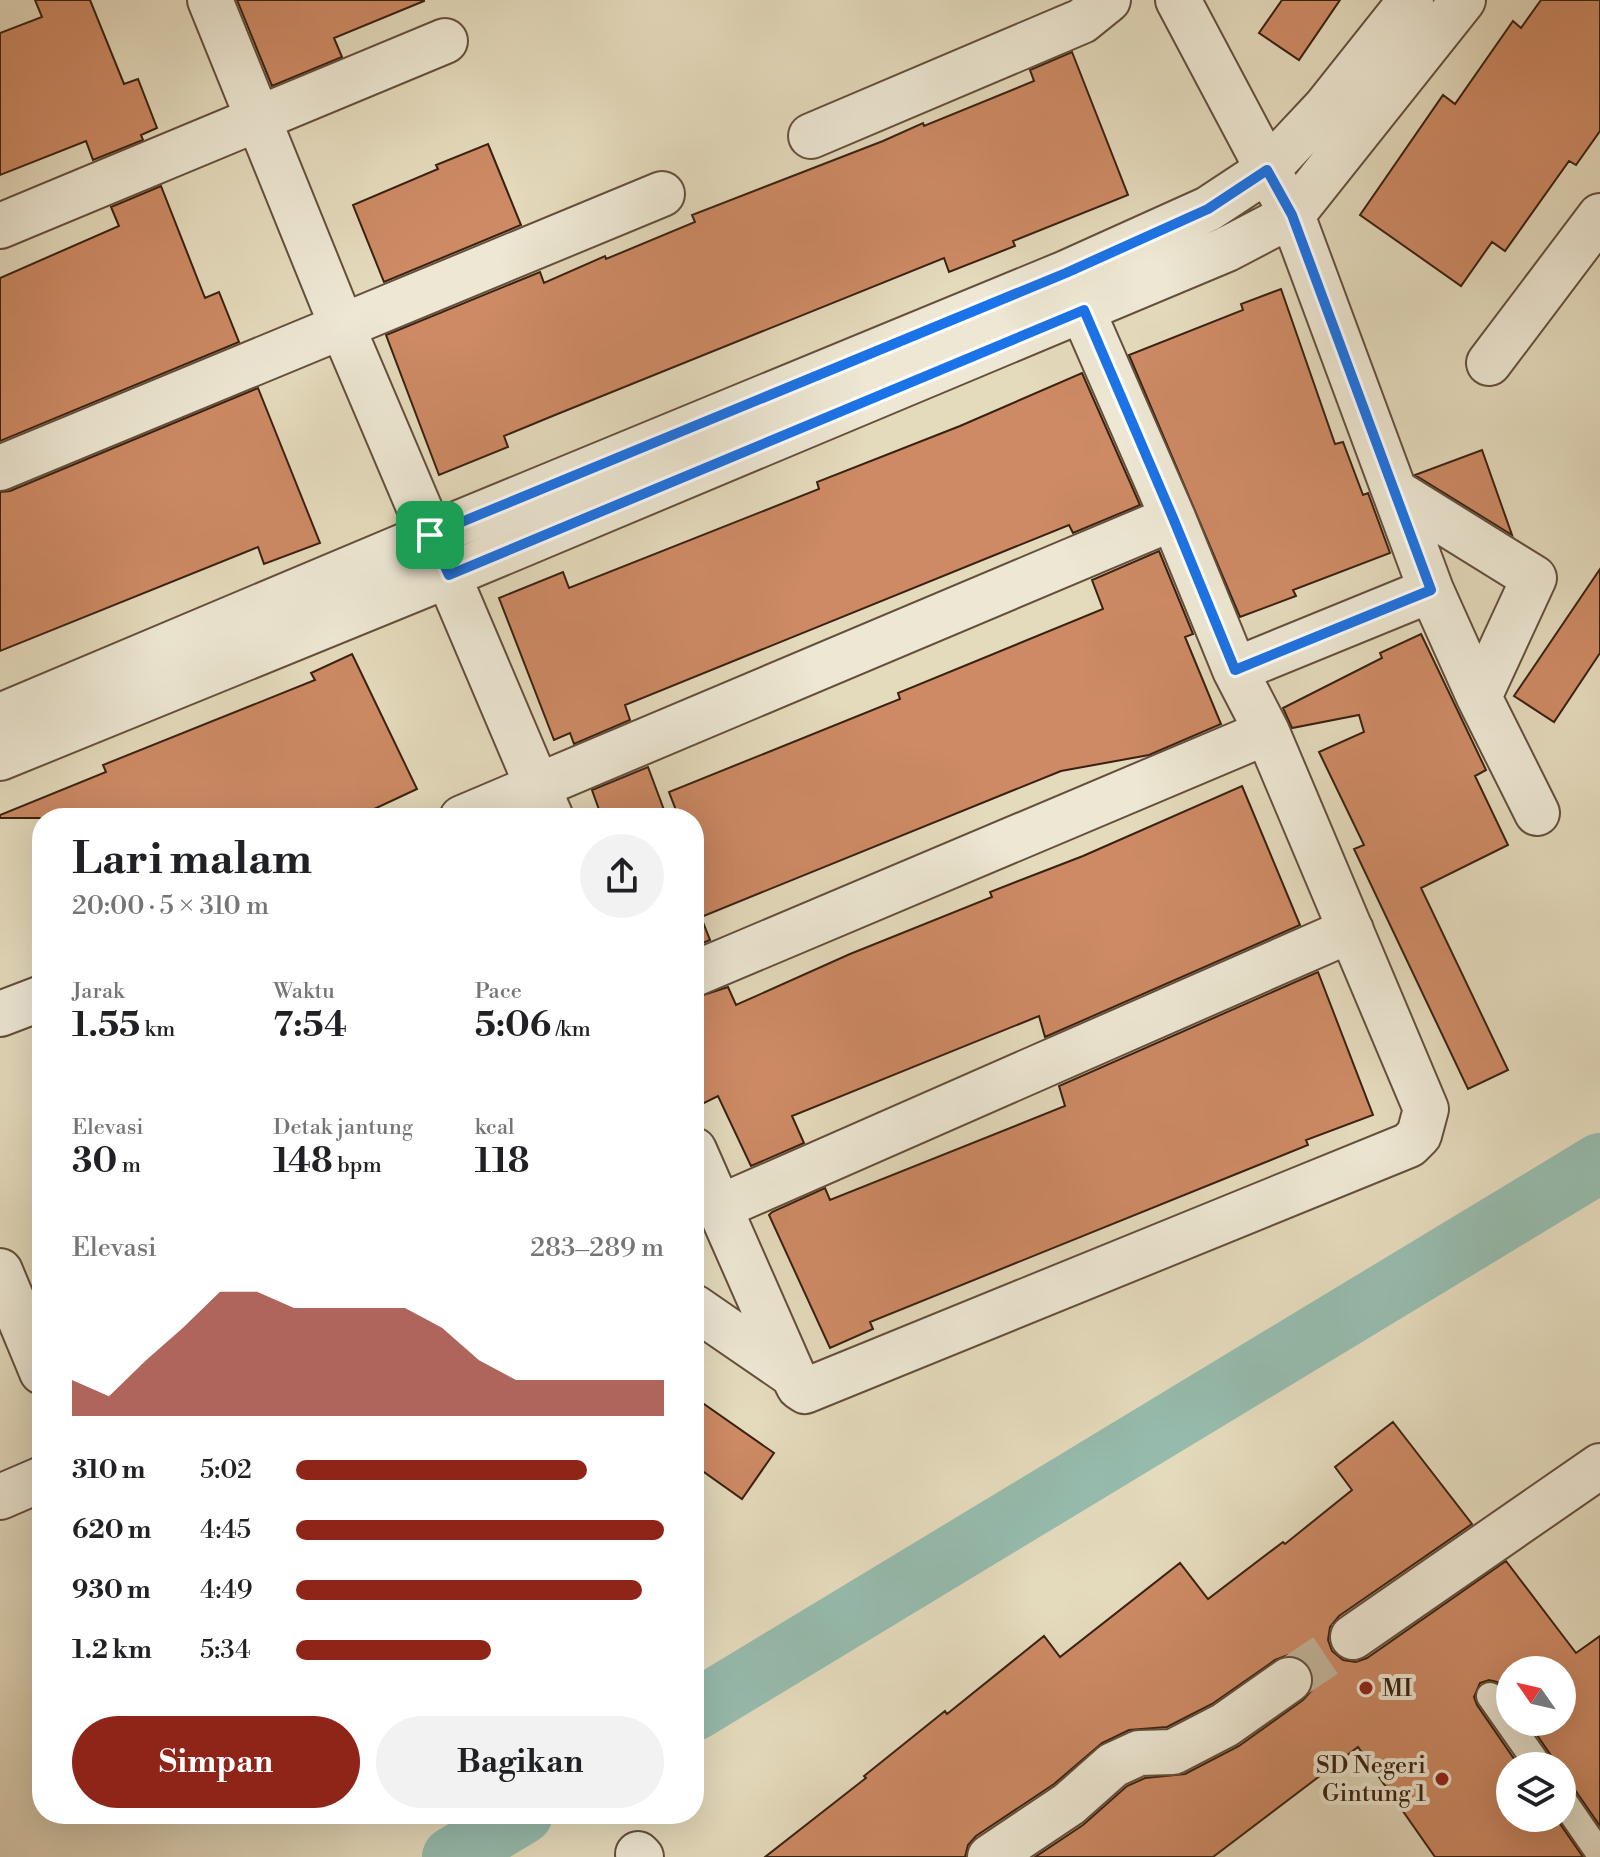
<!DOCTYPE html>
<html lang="id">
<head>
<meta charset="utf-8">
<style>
  body { margin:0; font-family:"Libre Bodoni",serif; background:#f2f2f2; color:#202124; height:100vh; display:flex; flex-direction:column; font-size:30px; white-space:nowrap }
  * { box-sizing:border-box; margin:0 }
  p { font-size:26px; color:#757577 }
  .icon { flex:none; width:44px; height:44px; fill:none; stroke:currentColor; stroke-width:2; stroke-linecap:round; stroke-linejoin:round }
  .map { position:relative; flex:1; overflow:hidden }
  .drawer { position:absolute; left:32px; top:808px; width:672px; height:1016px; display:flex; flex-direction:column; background:#fff; border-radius:32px; box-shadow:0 8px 32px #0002 }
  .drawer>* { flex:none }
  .needle { width:52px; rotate:304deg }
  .controls { position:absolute; left:1496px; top:1656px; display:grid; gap:16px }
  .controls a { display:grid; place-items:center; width:80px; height:80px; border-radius:50%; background:#fff; box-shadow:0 8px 32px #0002; font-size:40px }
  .pin { position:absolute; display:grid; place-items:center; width:68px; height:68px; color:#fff; margin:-34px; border-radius:16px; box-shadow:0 4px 12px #0006 }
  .round { display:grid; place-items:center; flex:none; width:84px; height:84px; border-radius:42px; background:#f2f2f2 }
  .summary { display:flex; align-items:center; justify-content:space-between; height:136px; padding:0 40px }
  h1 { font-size:44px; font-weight:700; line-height:60px }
  .figures { display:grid; grid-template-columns:repeat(3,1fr); gap:12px; height:136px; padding:8px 40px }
  .figures div { display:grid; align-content:center }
  .figures b { font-size:34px; font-weight:700 }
  .figures small { font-size:22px; font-weight:400 }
  .figures p { font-size:22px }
  .chart { height:224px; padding:16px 40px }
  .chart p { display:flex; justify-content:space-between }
  .chart svg { width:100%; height:144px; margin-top:8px; fill:#8f2418; opacity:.7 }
  .button { display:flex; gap:16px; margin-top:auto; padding:16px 40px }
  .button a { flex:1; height:92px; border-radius:48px; background:#8f2418; color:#fff; font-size:32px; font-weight:700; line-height:92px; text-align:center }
  .button a+a { background:#f2f2f2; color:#202124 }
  ul { padding:0 40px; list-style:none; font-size:26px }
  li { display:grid; grid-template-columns:128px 96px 1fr; align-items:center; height:60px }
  li i { height:20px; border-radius:10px; background:#8f2418 }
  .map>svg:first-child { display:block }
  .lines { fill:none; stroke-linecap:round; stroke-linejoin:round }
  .canal { stroke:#96bbad; stroke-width:60 }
  .building { fill:#cd8a64; stroke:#392111; stroke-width:2 }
  .street-tunnel { stroke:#c2b59a; stroke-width:44; stroke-dasharray:44 22; stroke-linecap:butt }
  .lane-casing { stroke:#644f3c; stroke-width:30 }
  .street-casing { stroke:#644f3c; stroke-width:48 }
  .lane { stroke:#ede7d3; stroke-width:26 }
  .street { stroke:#ede7d3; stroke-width:44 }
  .route-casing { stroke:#fff; stroke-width:16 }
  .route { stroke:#1a73e8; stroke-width:10 }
  .poi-dot { fill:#8f2418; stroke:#ede7d3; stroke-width:3 }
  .labels { text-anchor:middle; stroke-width:8; stroke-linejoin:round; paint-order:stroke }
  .poi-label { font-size:24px; fill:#392111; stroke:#ede7d3; text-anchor:start }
</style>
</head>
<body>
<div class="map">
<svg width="1600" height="1857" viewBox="0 0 1600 1857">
  <rect width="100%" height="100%" fill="#e4dabc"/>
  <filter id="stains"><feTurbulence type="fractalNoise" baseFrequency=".0025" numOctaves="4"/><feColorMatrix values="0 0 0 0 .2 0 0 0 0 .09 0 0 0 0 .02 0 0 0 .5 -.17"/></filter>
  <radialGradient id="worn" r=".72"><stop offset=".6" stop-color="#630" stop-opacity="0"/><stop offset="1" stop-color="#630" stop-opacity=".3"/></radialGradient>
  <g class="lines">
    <path class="canal" d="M 694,1711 L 1600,1163
      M 452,1857 L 523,1814"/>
  </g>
  <path class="building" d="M 35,0 L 90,0 L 124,84 L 138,79 L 157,128 L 141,135 L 143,140 L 93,160 L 86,141 L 0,175 L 0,33 L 42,17 Z
    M 237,0 L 424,0 L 424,1 L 334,38 L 342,57 L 272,86 Z
    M 1282,0 L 1340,0 L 1299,60 L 1259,33 Z
    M 1541,0 L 1600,0 L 1600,131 L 1576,165 L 1569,161 L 1505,251 L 1492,242 L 1461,286 L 1360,215 L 1443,95 L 1455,104 L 1513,21 L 1521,28 Z
    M 1072,52 L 1128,195 L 1013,241 L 1015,246 L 949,272 L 944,258 L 555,415 L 504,436 L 508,447 L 439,475 L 386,335 L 540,272 L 544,283 L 605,256 L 606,259 L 695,222 L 692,215 L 883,141 L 923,123 L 924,126 L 1034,81 L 1030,70 Z
    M 488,144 L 521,225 L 384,282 L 353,205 L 438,169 L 436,165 Z
    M 161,186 L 205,298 L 219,292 L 239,342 L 0,441 L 0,278 L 119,226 L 111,207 Z
    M 1281,289 L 1335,444 L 1343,442 L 1363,495 L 1368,493 L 1390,553 L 1293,590 L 1296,596 L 1240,617 L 1129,355 L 1243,310 L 1241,304 Z
    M 1082,373 L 1140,505 L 1073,533 L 1069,525 L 625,705 L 630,720 L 574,744 L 570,733 L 554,740 L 499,598 L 563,572 L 569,588 L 819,489 L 817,482 L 960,426 Z
    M 258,388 L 320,543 L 264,564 L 258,547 L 0,651 L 0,492 L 10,491 Z
    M 1482,450 L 1512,535 L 1415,475 Z
    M 1159,551 L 1193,634 L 1185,637 L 1221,724 L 1149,755 L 1061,771 L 701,917 L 710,940 L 694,947 L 694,818 L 679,818 L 669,792 L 900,699 L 898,693 L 1103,609 L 1092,580 Z
    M 1600,569 L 1600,653 L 1554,722 L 1514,696 Z
    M 1421,634 L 1486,770 L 1475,776 L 1508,845 L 1421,888 L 1508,1070 L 1468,1089 L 1354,849 L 1364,845 L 1319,752 L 1364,732 L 1359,715 L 1292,728 L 1283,708 L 1382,658 L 1380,653 Z
    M 352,654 L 417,789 L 355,818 L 0,818 L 0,815 L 106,772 L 103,765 L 315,680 L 311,673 Z
    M 648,767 L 667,818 L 602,818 L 592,790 Z
    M 1242,786 L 1300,925 L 1045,1037 L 1039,1016 L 792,1116 L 804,1143 L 751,1166 L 718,1096 L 694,1108 L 694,998 L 728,987 L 736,1005 L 850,954 L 992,897 L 990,892 L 1083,856 Z
    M 1318,972 L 1373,1115 L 1306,1140 L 1308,1145 L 1261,1164 L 870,1322 L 873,1329 L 830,1348 L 769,1215 L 772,1212 L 825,1188 L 830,1200 L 1065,1106 L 1059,1086 Z
    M 694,1397 L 774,1453 L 742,1499 L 694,1465 Z
    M 1393,1422 L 1472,1524 L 1339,1616 L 1330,1627 L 1328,1640 L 1332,1651 L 1343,1660 L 1356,1662 L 1367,1658 L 1506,1561 L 1576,1653 L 1600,1636 L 1600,1826 L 1575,1790 L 1562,1783 L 1562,1766 L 1555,1766 L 1552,1757 L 1528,1722 L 1562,1722 L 1562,1670 L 1510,1670 L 1510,1697 L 1497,1682 L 1489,1680 L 1480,1683 L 1474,1697 L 1477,1705 L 1519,1766 L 1510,1766 L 1510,1818 L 1556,1818 L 1583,1857 L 1435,1857 L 1358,1747 L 1213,1857 L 1035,1857 L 1083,1825 L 1127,1786 L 1145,1778 L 1185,1774 L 1239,1746 L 1303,1700 L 1312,1690 L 1314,1677 L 1309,1665 L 1299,1657 L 1288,1655 L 1275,1660 L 1212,1704 L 1167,1727 L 1129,1730 L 1102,1743 L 1054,1784 L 976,1836 L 968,1845 L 965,1857 L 765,1857 L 866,1778 L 864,1776 L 945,1711 L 947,1714 L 1044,1636 L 1060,1657 L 1180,1563 L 1208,1599 L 1283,1542 L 1285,1544 L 1352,1490 L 1335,1467 Z"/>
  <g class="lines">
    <path class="street-tunnel" d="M 1289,1680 L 1353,1637"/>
    <defs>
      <path id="lane" d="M 1490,1696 L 1539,1766
        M 1562,1799 L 1600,1854"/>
      <path id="street" d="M 210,0 L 342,326 L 551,818
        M 1178,0 L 1292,215 L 1431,590 L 1479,697 L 1537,813
        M 811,136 L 1082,21 L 1108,0
        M 0,226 L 445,41
        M 1489,363 L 1600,216
        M 0,468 L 662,194
        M 1397,493 L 1534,578 L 1479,697
        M 1235,670 L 1431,590
        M 0,716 L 430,535 L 1066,273 L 1208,209 L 1267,170 L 1326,107 L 1411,0
        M 0,758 L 449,575 L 1227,249 L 1292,215 L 1463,0
        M 462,818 L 1173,518
        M 694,974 L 1267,732
        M 0,1014 L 42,998
        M 694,1150 L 793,1375 L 799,1387 L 805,1391 L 1409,1145 L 1419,1135 L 1426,1109 L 1267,732 L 1235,670 L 1173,518 L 1066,273
        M 718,1208 L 1351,930
        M 0,1271 L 42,1372
        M 694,1307 L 793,1375
        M 0,1497 L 42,1479
        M 1353,1637 L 1600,1466
        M 638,1854 L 641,1857
        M 990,1857 L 1069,1804 L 1113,1765 L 1139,1753 L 1173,1752 L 1225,1725 L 1289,1680"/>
    </defs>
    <use href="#lane" class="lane-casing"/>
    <use href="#street" class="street-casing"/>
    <use href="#lane" class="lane"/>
    <use href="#street" class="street"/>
  </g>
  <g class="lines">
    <defs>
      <path id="route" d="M 1267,170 L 1292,215 L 1431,590 L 1235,670 L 1173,518 L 1084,310 L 449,575 L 430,535 L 1066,273 L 1208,209 Z"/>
    </defs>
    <use href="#route" class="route-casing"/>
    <use href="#route" class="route"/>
  </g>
  <g class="poi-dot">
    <circle cx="1366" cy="1688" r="8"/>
    <circle cx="1442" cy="1779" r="8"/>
  </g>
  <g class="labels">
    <g class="poi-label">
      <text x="1382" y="1696">MI</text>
      <text x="1426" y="1773" text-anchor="end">SD Negeri<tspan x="1426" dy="28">Gintung 1</tspan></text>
    </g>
  </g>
  <rect width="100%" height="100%" filter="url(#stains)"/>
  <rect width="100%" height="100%" fill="url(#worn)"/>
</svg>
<div class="controls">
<a><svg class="needle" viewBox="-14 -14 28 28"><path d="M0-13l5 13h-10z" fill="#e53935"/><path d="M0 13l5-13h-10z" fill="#757577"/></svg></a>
<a><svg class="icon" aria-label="layers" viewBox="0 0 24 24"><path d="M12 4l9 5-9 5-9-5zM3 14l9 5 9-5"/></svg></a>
</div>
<div class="pin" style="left:430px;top:535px;background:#1e9e55"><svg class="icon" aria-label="arrive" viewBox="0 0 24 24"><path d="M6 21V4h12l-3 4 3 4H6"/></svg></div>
<section class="drawer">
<div class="summary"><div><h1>Lari malam</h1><p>20:00 · 5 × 310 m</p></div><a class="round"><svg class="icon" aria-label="share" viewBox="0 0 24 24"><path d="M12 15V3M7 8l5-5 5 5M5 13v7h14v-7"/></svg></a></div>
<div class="figures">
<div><p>Jarak</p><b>1.55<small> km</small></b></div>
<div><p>Waktu</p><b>7:54</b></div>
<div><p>Pace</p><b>5:06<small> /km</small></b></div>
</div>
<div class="figures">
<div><p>Elevasi</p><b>30<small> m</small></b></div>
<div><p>Detak jantung</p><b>148<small> bpm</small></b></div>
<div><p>kcal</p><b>118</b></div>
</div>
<div class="chart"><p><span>Elevasi</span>283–289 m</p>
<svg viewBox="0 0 160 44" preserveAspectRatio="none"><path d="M0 44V33L10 38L20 27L30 17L40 6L50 6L60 11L70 11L80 11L90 11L100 17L110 27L120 33L130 33L140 33L150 33L160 33V44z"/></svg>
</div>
<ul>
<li><b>310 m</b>5:02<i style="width:79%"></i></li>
<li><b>620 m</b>4:45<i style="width:100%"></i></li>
<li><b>930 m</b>4:49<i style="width:94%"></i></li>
<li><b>1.2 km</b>5:34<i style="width:53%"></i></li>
</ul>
<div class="button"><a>Simpan</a><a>Bagikan</a></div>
</section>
</div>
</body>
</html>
